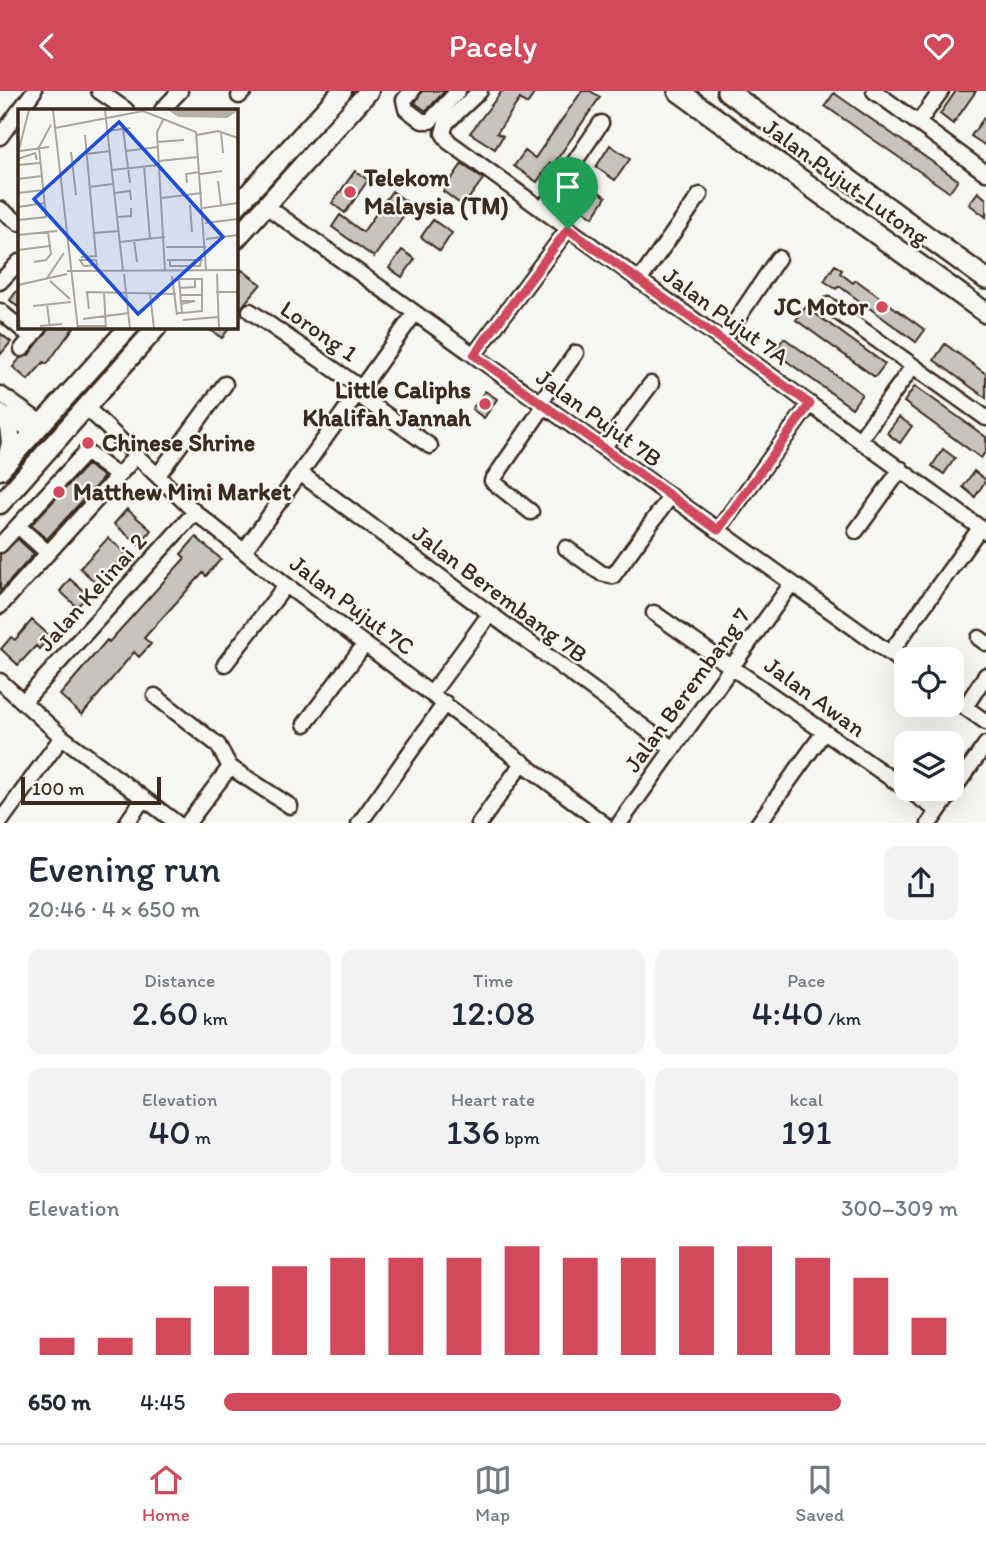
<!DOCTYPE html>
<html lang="en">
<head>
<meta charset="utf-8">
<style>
  body { margin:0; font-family:Itim,sans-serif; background:#f2f2f3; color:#1f2937; height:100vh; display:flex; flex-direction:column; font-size:26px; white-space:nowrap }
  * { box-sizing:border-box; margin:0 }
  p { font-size:23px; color:#747a83 }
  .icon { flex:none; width:38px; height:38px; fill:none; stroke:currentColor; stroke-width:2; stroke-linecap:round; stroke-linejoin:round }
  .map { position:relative; height:732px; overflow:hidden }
  .side { display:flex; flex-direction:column; background:#fff; flex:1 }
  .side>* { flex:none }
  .tools { position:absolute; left:894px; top:556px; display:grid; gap:14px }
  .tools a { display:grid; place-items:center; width:70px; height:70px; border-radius:14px; background:#fff; box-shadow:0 7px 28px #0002; font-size:35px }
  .scale { position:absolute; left:21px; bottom:18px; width:140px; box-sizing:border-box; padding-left:7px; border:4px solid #3b2a1e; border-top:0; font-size:19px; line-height:24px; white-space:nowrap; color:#3b2a1e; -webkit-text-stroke:5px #f6f6f2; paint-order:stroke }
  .pin { position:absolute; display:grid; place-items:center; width:60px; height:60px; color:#fff; margin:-72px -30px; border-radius:50% 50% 50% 0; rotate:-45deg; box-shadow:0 0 7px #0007 }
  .pin .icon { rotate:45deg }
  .round { display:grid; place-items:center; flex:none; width:74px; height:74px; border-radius:14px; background:#f2f2f3 }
  .headline { display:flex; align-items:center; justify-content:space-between; height:119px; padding:0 28px }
  h1 { font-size:38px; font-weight:600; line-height:52px }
  .metrics { display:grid; grid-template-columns:repeat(3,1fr); gap:10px; height:119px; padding:7px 28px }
  .metrics div { display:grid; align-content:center; border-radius:14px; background:#f2f2f3; text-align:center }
  .metrics b { font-size:35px; font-weight:600 }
  .metrics small { font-size:19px; font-weight:400 }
  .metrics p { font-size:19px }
  .chart { height:196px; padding:14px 28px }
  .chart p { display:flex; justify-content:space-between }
  .chart svg { width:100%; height:126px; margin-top:7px; stroke:#d1495b; stroke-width:6 }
  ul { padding:0 28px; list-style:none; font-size:23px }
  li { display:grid; grid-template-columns:112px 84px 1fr; align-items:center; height:52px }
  li i { height:18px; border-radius:9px; background:#d1495b }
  header { display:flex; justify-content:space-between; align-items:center; height:91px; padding:0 28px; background:#d1495b; color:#fff; font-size:32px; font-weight:600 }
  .dock { display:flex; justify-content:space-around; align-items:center; height:98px; border-top:2px solid #e0e1e3; background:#fff; font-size:19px; color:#747a83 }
  .dock a { display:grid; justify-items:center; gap:4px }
  .dock .on { color:#d1495b }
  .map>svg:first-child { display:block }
  .building { fill:#c8c3be; stroke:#3b2a1e; stroke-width:2 }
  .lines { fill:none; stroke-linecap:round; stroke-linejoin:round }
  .minor-casing { stroke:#3b2a1e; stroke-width:19 }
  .major-casing { stroke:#3b2a1e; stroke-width:23 }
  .highway-casing { stroke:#3b2a1e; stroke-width:24 }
  .minor { stroke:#f6f6f2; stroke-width:14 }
  .major { stroke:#f6f6f2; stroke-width:18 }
  .highway { stroke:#f6f6f2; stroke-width:19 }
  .route-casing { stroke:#fff; stroke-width:14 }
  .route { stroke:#d1495b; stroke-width:9 }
  .poi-dot { fill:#d1495b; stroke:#f6f6f2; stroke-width:2.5 }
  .labels { text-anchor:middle; stroke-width:5; stroke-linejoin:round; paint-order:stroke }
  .poi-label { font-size:24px; font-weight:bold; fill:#3b2a1e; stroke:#f6f6f2; text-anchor:start }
  .street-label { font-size:24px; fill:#3b2a1e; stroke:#f6f6f2 }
  .inset-road { fill:none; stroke:#aba49d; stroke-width:2 }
  .view { fill:#1d4ed8; fill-opacity:0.15; stroke:#1d4ed8; stroke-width:3.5 }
  .inset-edge { fill:none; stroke:#3b2a1e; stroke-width:3.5 }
</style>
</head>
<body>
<header><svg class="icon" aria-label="back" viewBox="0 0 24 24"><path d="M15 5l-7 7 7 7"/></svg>Pacely<svg class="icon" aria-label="heart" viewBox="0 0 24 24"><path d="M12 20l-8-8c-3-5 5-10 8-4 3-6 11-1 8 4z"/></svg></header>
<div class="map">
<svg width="986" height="733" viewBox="0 0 986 733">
  <rect width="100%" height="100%" fill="#f6f6f2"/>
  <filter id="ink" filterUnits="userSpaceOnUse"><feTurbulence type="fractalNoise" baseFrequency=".0143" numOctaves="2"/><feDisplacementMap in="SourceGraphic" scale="14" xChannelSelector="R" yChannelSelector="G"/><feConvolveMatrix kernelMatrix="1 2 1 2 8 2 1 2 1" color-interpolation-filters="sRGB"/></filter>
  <g filter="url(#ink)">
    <path class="building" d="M 445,0 L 426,20 L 415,12 L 422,0 Z
      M 502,0 L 536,0 L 527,13 L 520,8 L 497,42 L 503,45 L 495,58 L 470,42 Z
      M 582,0 L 590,0 L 600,6 L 553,74 L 550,72 L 537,91 L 514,75 L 525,60 L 535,67 Z
      M 956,0 L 976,0 L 953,33 L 940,23 Z
      M 834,2 L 958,89 L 949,101 L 825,15 Z
      M 986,24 L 986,55 L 971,45 Z
      M 610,54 L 630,68 L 615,89 L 596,76 Z
      M 462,73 L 483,88 L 463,115 L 443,100 Z
      M 355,80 L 368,89 L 345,122 L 332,112 Z
      M 586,92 L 606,106 L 593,126 L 573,112 Z
      M 392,100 L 411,114 L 374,166 L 332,136 L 340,124 L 363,141 Z
      M 978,101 L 986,108 L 986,126 L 969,113 Z
      M 433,129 L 452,142 L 440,160 L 421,146 Z
      M 402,159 L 415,168 L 402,186 L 389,177 Z
      M 835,174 L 842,179 L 840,182 L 853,192 L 856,189 L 925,239 L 916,251 L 839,195 L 836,198 L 824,190 Z
      M 242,179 L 261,193 L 241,217 L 236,214 L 236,187 Z
      M 19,197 L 19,217 L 10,209 Z
      M 806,216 L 885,273 L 875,286 L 796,229 Z
      M 49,236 L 74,236 L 47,273 L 44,271 L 28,289 L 13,276 L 20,267 L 29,264 Z
      M 206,236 L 230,236 L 222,247 Z
      M 0,242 L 11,251 L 0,264 Z
      M 784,247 L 862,303 L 852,317 L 774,261 Z
      M 945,253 L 986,283 L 986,307 L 934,269 Z
      M 915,295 L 986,346 L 986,360 L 981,367 L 904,311 Z
      M 485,300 L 497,308 L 484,327 L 472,318 Z
      M 899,326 L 912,335 L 900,352 L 887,342 Z
      M 943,358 L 955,367 L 944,383 L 932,375 Z
      M 87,374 L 104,386 L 47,448 L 31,434 Z
      M 974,380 L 986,389 L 975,406 L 963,396 Z
      M 127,418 L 151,439 L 139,454 L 114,433 Z
      M 196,446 L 221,468 L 206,485 L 203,482 L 144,547 L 151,553 L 139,566 L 134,561 L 82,624 L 60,604 L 107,549 L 109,551 L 185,467 L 181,463 Z
      M 108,447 L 126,462 L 98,494 L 80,477 Z
      M 18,448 L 34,463 L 0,501 L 0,463 Z
      M 70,488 L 88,504 L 77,516 L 60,500 Z
      M 32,529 L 50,545 L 39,558 L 36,555 L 18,574 L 1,558 L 11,546 L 15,549 Z"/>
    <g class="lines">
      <defs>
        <path id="minor" d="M 99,0 L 126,19
          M 412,0 L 404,9 L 406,18 L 422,30 L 430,30 L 458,0
          M 480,0 L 446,32 L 443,42 L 449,51 L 986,441
          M 874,0 L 986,82
          M 239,5 L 244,0
          M 20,19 L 34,0
          M 162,19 L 180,0
          M 918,32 L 941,0
          M 0,46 L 19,20
          M 266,115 L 906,574
          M 0,118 L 19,132
          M 542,119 L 601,32
          M 639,190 L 700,104
          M 0,191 L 19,171
          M 828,214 L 986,327
          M 0,220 L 31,246
          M 250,220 L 361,297
          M 723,249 L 778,167
          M 22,258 L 40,236
          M 474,264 L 568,138
          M 0,303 L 43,333
          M 357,303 L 430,355
          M 540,312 L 576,262
          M 86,316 L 195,421 L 286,494 L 604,733
          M 0,321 L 35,342
          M 860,348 L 913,275
          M 603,357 L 651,293
          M 300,382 L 673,658
          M 158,384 L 225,293
          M 531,421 L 492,390 L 544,315
          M 18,435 L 48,462
          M 718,439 L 810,313
          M 856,440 L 901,378
          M 0,454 L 86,361 L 118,385
          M 566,457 L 601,482 L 613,485 L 670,406
          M 244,460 L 415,222
          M 0,515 L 136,365
          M 654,522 L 906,698
          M 979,547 L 986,552
          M 890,562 L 980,437
          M 225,573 L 286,494
          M 0,590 L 62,646 L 178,733
          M 432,602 L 489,524
          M 155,605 L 218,654 L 230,676 L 290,715
          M 952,607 L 986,631
          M 23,611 L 195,421
          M 965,616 L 986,584
          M 305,633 L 365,553
          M 907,698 L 938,720
          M 0,731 L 62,646
          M 126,733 L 143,708
          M 187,733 L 230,676
          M 359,733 L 445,612
          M 479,733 L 523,671
          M 619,733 L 792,492
          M 758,733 L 824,641
          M 929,733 L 986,653"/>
        <path id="major" d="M 236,116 L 342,0
          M 236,148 L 369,0
          M 6,372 L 11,352 L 8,327
          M 0,379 L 129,236
          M 0,413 L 157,236"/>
        <path id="highway" d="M 678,0 L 986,222
          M 727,0 L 986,188"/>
      </defs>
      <use href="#minor" class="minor-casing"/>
      <use href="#major" class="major-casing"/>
      <use href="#highway" class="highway-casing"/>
      <use href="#minor" class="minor"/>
      <use href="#major" class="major"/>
      <use href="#highway" class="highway"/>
    </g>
  </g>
  <g class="lines" filter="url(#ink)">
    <defs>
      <path id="route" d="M 568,138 L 810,313 L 718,439 L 474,264 Z"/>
    </defs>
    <use href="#route" class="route-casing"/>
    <use href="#route" class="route"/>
  </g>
  <g class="poi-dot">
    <circle cx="350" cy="101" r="7"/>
    <circle cx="882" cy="216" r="7"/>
    <circle cx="485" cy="313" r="7"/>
    <circle cx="88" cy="352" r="7"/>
    <circle cx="59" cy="401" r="7"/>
  </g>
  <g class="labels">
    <g class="poi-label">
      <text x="364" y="95">Telekom<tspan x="364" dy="28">Malaysia (TM)</tspan></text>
      <text x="868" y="224" text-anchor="end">JC Motor</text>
      <text x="471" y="307" text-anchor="end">Little Caliphs<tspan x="471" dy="28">Khalifah Jannah</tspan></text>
      <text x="102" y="360">Chinese Shrine</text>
      <text x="73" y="409">Matthew Mini Market</text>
    </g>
    <g class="street-label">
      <text transform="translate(846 91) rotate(36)" y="8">Jalan Pujut-Lutong</text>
      <text transform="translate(726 225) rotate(36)" y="8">Jalan Pujut 7A</text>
      <text transform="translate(319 240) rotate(35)" y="8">Lorong 1</text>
      <text transform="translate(599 327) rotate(36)" y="8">Jalan Pujut 7B</text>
      <text transform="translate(92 501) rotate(-48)" y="8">Jalan Kelinai 2</text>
      <text transform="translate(500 503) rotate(37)" y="8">Jalan Berembang 7B</text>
      <text transform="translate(352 514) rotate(37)" y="8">Jalan Pujut 7C</text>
      <text transform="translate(687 599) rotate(-54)" y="8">Jalan Berembang 7</text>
      <text transform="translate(815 606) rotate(36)" y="8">Jalan Awan</text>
    </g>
  </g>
  <g transform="translate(18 18)">
    <rect width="220" height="220" fill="#f6f6f2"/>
    <path d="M 150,1 L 220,1 L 220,2 L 209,9 L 160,8 Z" fill="#b6b0a9"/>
    <path class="inset-road" d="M 35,1 L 60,220M 87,1 L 105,162M 145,11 L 139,23 L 147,162M 37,19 L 125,2 L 178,23 L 188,161M 105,20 L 112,74M 89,22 L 112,19M 203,23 L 205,44M 179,26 L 200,22 L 220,29M 139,33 L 166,31M 20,40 L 33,16M 2,42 L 31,38M 108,42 L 140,38M 53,43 L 58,86M 0,44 L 11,1M 68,45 L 92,42M 0,50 L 17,44 L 19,51M 141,52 L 180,48M 0,56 L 22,54M 126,57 L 132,130M 94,61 L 141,56M 182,65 L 204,62M 0,70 L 24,67M 200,72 L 203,96M 169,74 L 168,65 L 182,63M 71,78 L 95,75M 0,84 L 26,81M 97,84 L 112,82 L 113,91M 144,89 L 184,84M 172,96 L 174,123M 0,98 L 27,94M 185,99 L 220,94M 99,108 L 113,107 L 113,99M 0,111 L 28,108 L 21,39M 187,114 L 220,110M 76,124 L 101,122M 0,126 L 39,122M 188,130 L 220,126M 116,131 L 119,153M 102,133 L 147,128M 148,138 L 188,138M 0,141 L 32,137M 63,148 L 78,147 L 67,26M 62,151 L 78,151 L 79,156 L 66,157 ZM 149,151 L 185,151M 152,151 L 152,157 L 182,157 L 183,151M 16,153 L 28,151 L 33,145 L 30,123M 49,162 L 220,161M 106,165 L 112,220M 199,165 L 201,220M 154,167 L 159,206M 29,169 L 46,144M 32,172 L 52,190M 0,176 L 49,165M 161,179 L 177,178 L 177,170M 86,183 L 88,220M 198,183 L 220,183M 132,184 L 136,220M 162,186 L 185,186M 162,192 L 177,192 L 163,195M 29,195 L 32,220M 15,197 L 53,193M 0,199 L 2,220M 71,200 L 69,183 L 158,185M 158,204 L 164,204 L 184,202 L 184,170 L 161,170 L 164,204M 65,210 L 111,204M 165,211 L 200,208M 22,217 L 44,215M 60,217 L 88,217"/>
    <path class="view" d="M 101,13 L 205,128 L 120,205 L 16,90 Z"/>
    <rect width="220" height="220" class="inset-edge"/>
  </g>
</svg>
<div class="tools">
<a><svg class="icon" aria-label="locate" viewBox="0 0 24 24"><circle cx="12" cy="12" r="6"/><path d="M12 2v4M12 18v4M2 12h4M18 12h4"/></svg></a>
<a><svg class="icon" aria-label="layers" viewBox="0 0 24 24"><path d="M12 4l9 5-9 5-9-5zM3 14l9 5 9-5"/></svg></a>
</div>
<div class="scale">100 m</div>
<div class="pin" style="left:568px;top:138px;background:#1e9e55"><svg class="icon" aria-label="arrive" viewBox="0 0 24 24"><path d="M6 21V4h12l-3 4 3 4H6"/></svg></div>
</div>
<section class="side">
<div class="headline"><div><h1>Evening run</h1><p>20:46 · 4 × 650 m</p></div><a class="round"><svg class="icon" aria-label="share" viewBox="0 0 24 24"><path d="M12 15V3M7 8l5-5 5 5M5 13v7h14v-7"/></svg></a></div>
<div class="metrics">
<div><p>Distance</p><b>2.60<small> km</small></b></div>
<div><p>Time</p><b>12:08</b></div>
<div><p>Pace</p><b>4:40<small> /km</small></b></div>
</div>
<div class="metrics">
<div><p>Elevation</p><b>40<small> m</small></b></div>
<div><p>Heart rate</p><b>136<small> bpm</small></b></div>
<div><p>kcal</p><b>191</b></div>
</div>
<div class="chart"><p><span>Elevation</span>300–309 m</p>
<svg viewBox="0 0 160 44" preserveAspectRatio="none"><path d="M5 44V38M15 44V38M25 44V31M35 44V20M45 44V13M55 44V10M65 44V10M75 44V10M85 44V6M95 44V10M105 44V10M115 44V6M125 44V6M135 44V10M145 44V17M155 44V31"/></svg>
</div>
<ul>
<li><b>650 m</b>4:45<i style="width:84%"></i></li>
</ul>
</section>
<nav class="dock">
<a class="on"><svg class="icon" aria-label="home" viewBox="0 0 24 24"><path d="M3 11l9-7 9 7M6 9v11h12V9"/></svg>Home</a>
<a><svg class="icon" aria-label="map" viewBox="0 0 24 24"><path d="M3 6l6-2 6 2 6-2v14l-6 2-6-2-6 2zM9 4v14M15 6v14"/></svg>Map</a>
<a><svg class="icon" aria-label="saved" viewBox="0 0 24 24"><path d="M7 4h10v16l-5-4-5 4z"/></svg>Saved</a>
</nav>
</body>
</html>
